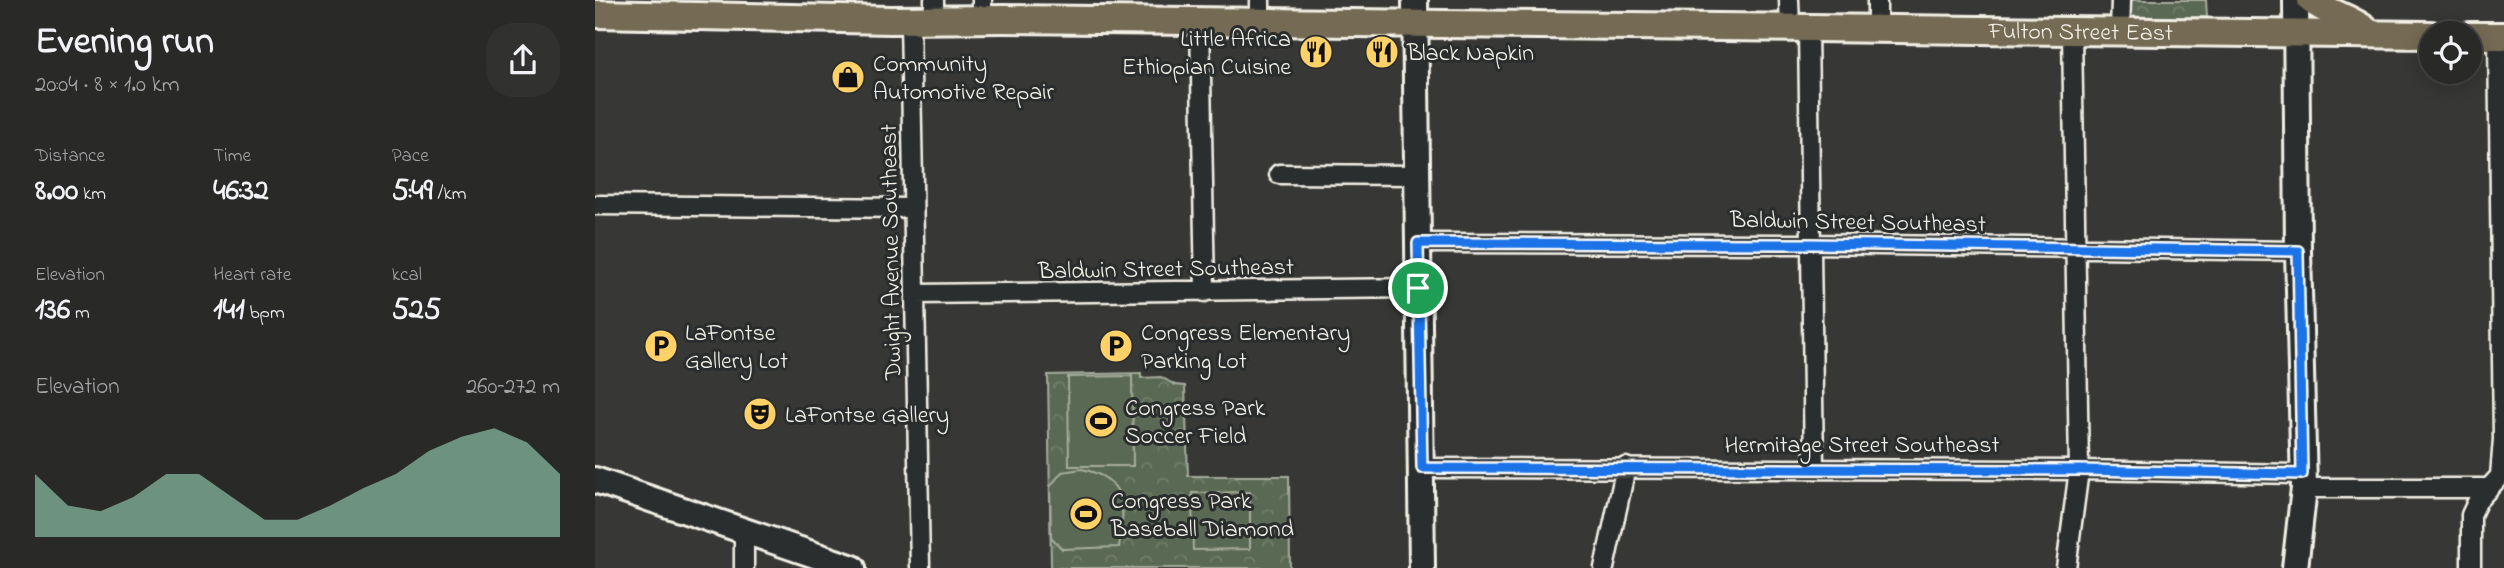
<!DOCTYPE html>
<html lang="en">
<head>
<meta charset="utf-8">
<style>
  body { margin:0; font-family:"Indie Flower",sans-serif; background:#313130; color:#f1f3f6; height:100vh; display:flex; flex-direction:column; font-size:26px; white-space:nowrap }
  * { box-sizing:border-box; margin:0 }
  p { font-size:23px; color:#a5a6a8 }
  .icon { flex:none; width:38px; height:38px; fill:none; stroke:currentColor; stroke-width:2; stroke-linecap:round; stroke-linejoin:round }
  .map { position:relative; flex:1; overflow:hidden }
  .side { display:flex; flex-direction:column; background:#292928; width:595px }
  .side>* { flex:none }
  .controls { position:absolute; left:1824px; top:21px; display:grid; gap:14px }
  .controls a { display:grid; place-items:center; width:63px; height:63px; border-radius:50%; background:#292928; box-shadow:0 4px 18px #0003,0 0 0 2px #454545; font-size:35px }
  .pin { position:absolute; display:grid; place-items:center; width:60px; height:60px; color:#fff; margin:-30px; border:4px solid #fff; border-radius:50%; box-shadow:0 2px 7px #0007 }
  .round { display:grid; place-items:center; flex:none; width:74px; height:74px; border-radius:28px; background:#313130 }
  .head { display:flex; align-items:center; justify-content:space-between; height:119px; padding:0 35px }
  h1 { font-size:38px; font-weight:800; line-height:52px }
  .metrics { display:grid; grid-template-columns:repeat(3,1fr); gap:10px; height:119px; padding:7px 35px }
  .metrics div { display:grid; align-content:center }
  .metrics b { font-size:30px; font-weight:800 }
  .metrics small { font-size:19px; font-weight:400 }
  .metrics p { font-size:19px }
  .chart { height:196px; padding:14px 35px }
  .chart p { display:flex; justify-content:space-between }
  .chart svg { width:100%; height:126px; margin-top:7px; fill:#8abfa5; opacity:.7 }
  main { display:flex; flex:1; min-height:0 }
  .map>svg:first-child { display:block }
  .park { fill:url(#park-crowns); stroke:#a7ad9d; stroke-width:2 }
  .pitch { fill:#5a6952; stroke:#a7ad9d; stroke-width:2 }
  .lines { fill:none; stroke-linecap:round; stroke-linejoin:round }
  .street-casing { stroke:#f4f1e8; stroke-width:23 }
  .secondary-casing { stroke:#f4f1e8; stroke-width:30 }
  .primary-casing { stroke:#f4f1e8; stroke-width:32 }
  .street { stroke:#2a2d2e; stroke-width:18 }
  .secondary { stroke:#2a2d2e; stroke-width:24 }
  .primary { stroke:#746b52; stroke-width:26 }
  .route-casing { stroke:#fff; stroke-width:14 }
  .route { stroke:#1a73e8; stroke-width:9 }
  .labels { text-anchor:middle; stroke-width:6; stroke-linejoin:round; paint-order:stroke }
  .street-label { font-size:24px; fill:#f4f1e8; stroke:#2a2d2e }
  .poi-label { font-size:24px; fill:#f4f1e8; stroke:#2a2d2e; text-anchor:start }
</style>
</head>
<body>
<main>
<section class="side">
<div class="head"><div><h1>Evening run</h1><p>20:04 · 8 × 1.0 km</p></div><a class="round"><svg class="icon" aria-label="share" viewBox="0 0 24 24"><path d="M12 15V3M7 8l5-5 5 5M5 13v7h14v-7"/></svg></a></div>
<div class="metrics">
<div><p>Distance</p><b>8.00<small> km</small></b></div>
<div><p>Time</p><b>46:32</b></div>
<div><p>Pace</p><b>5:49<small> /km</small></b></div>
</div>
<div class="metrics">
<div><p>Elevation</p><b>136<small> m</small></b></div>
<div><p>Heart rate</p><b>141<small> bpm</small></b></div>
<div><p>kcal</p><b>525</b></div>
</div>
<div class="chart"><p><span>Elevation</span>260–272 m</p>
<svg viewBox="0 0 160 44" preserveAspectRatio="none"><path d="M0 44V22L10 33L20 35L30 30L40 22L50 22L60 30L70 38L80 38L90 33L100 27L110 22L120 14L130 9L140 6L150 11L160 22V44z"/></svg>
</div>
</section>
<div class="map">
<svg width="1909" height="568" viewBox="0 0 1909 568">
  <defs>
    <pattern id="park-crowns" width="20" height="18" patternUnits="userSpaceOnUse" patternTransform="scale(1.75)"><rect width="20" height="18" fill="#5a6952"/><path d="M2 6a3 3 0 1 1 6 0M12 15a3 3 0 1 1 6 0" fill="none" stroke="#727f6b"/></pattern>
  </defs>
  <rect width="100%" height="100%" fill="#373735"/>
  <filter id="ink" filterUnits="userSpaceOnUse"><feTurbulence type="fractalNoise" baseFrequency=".0143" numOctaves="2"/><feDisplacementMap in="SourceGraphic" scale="14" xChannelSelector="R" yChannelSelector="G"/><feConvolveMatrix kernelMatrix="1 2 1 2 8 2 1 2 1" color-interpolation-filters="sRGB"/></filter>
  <g filter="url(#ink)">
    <path class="park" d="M 1523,0 L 1611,0 L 1612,17 L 1524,19 Z
      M 546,373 L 546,378 L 566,377 L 580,385 L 590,386 L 593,476 L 694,476 L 695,568 L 456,568 L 453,375 Z"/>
    <path class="pitch" d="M 537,376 L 538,466 L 474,466 L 473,377 Z
      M 487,469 C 533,479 530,507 524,547 L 467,549 L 456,537 L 455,487 L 467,472 Z
      M 655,492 L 655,549 L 598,550 L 597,493 Z"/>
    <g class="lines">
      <defs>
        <path id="street" d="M 339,0 L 339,19
          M 387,0 L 387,19
          M 665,0 L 665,22
          M 1194,0 L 1195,28
          M 1282,0 L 1282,27
          M 315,19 L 325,568
          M 605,21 L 610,292
          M 1213,28 L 1219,469
          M 1525,31 L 1526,0
          M 684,174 L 823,175
          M 0,205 L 318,208
          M 823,243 L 1215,244 L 1703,251
          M 320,294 L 823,288
          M 827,468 L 1484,470 L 1707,474
          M 1709,488 L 1892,488
          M 149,531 L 149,568
          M 1009,568 L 1031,467
          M 1471,568 L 1484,470 L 1477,31
          M 1876,568 L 1876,515 L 1883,500 L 1905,476 L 1908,439 L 1903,36"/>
        <path id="secondary" d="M 820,0 L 827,568
          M 0,480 L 258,568
          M 1700,568 L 1709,488 L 1703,251 L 1701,0"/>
        <g id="primary">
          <path d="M 1716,0 C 1733,14 1755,17 1772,31"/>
          <path id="s1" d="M 0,14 L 296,20 L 409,19 L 1836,35"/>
          <path d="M 1874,36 L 1909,36"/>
        </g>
      </defs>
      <use href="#street" class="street-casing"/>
      <use href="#secondary" class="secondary-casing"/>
      <use href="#primary" class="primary-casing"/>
      <use href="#street" class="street"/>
      <use href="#secondary" class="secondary"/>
      <use href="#primary" class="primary"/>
    </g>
  </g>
  <g class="lines" filter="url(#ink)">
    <defs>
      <path id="route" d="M 823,243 L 1215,244 L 1703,251 L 1707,474 L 1484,470 L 827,468 Z"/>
    </defs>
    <use href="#route" class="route-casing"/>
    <use href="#route" class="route"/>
  </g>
  <defs>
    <symbol id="restaurant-disc" viewBox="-11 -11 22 22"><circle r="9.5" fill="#ffd166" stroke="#2a2d2e"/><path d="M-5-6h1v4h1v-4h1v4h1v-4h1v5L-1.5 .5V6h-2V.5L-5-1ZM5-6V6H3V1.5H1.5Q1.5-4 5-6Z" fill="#111"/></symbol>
    <symbol id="shop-disc" viewBox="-11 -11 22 22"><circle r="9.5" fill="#ffd166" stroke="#2a2d2e"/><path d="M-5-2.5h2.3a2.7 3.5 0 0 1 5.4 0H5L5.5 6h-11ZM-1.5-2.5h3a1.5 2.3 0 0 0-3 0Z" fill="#111"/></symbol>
    <symbol id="parking-disc" viewBox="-11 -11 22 22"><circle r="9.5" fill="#ffd166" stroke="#2a2d2e"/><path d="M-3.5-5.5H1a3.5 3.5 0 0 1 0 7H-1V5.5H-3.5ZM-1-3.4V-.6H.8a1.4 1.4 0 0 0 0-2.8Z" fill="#111"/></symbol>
    <symbol id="theatre-disc" viewBox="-11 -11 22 22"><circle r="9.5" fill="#ffd166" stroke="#2a2d2e"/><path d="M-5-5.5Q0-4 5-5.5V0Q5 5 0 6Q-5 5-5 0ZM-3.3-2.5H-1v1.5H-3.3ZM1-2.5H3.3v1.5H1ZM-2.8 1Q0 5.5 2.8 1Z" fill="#111"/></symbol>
    <symbol id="stadium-disc" viewBox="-11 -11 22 22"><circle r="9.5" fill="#ffd166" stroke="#2a2d2e"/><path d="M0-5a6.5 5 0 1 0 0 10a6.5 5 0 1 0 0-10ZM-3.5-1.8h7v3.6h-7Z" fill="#111"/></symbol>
  </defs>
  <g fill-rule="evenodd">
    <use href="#restaurant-disc" x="702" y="33" width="38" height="38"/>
    <use href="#restaurant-disc" x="768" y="33" width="38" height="38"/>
    <use href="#shop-disc" x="234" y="58" width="38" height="38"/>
    <use href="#parking-disc" x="47" y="327" width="38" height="38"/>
    <use href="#parking-disc" x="502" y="327" width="38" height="38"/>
    <use href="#theatre-disc" x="146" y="395" width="38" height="38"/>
    <use href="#stadium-disc" x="487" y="402" width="38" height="38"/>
    <use href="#stadium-disc" x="472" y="495" width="38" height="38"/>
  </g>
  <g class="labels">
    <g class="street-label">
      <text dy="8" stroke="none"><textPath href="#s1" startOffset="1486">Fulton Street East</textPath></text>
      <text transform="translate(1263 221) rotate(1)" y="8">Baldwin Street Southeast</text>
      <text transform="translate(295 252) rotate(-91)" y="8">Dwight Avenue Southeast</text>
      <text transform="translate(571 268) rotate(-1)" y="8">Baldwin Street Southeast</text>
      <text x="1267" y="452">Hermitage Street Southeast</text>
    </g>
    <g class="poi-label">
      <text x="696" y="46" text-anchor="end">Little Africa<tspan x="696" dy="28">Ethiopian Cuisine</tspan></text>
      <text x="812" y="60">Black Napkin</text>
      <text x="278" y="71">Community<tspan x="278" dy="28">Automotive Repair</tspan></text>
      <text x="90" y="340">LaFontse<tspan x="90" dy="28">Gallery Lot</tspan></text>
      <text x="546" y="340">Congress Elementary<tspan x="546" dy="28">Parking Lot</tspan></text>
      <text x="530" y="415">Congress Park<tspan x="530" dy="28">Soccer Field</tspan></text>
      <text x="190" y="422">LaFontse Gallery</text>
      <text x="516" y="508">Congress Park<tspan x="516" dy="28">Baseball Diamond</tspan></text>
    </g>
  </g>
</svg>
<div class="controls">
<a><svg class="icon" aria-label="locate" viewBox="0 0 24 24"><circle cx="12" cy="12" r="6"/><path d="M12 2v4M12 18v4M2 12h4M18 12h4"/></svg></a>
</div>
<div class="pin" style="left:823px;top:288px;background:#1e9e55"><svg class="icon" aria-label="arrive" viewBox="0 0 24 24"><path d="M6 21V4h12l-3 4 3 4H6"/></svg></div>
</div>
</main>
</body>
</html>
